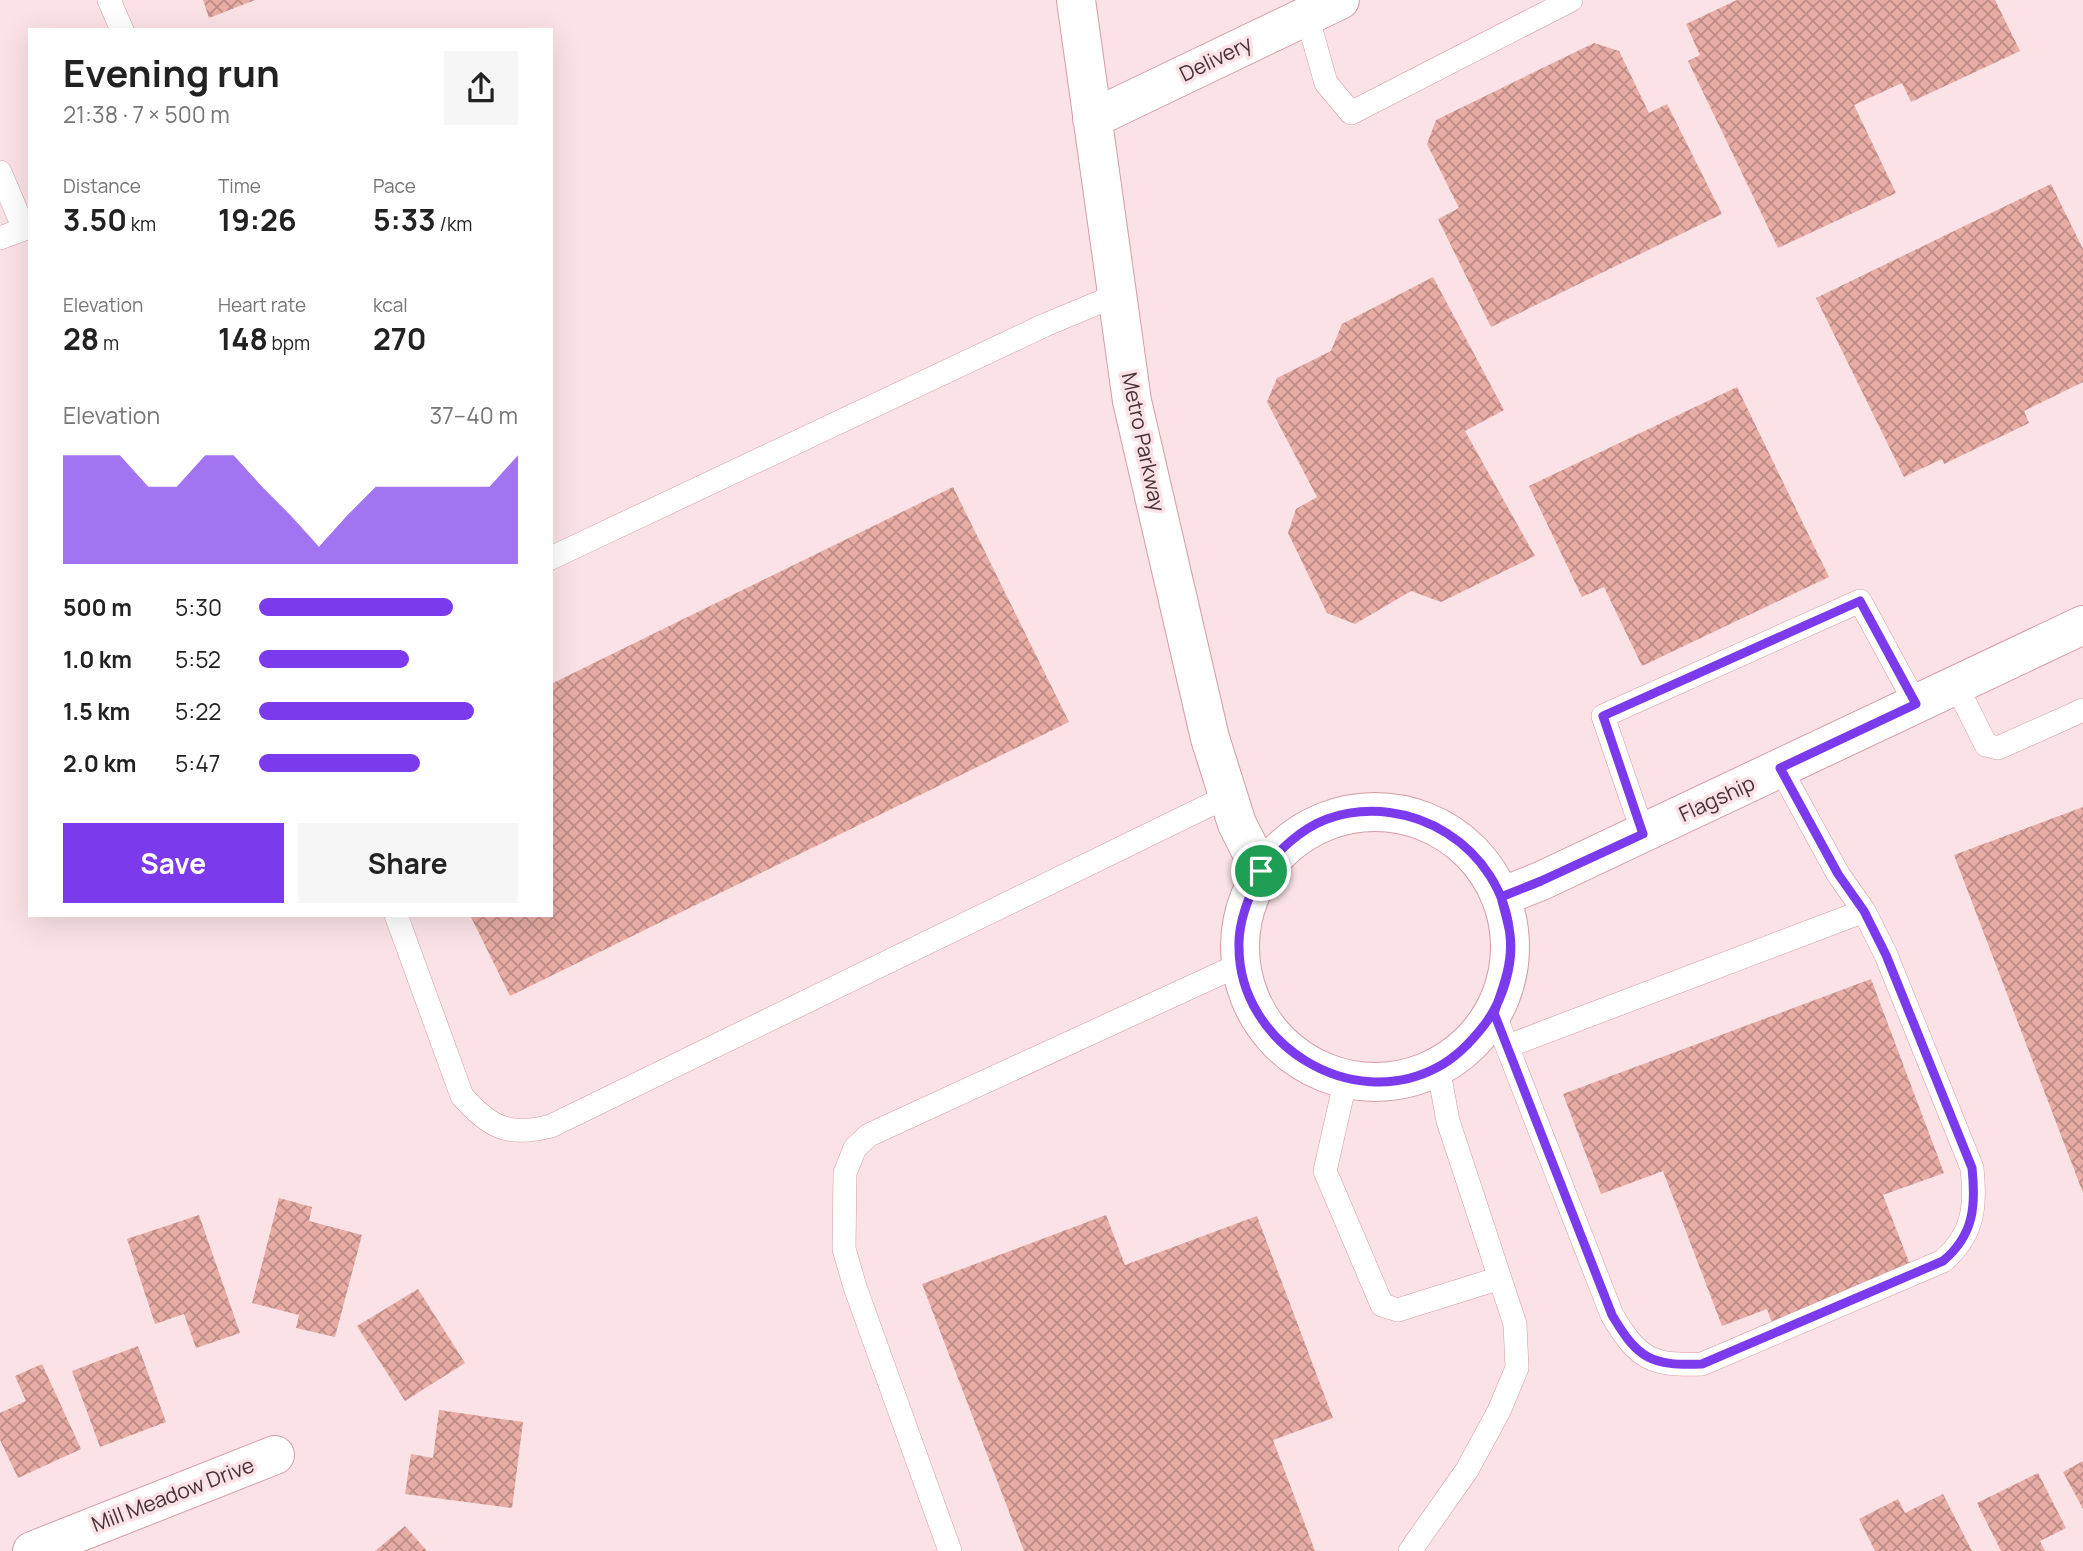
<!DOCTYPE html>
<html lang="en">
<head>
<meta charset="utf-8">
<style>
  body { margin:0; font-family:Manrope,sans-serif; background:#f6f6f6; color:#222; height:100vh; display:flex; flex-direction:column; font-size:26px; white-space:nowrap }
  * { box-sizing:border-box; margin:0 }
  p { font-size:23px; color:#767676 }
  .icon { flex:none; width:38px; height:38px; fill:none; stroke:currentColor; stroke-width:2; stroke-linecap:round; stroke-linejoin:round }
  .map { position:relative; flex:1; overflow:hidden }
  .drawer { position:absolute; left:28px; top:28px; width:525px; height:889px; display:flex; flex-direction:column; background:#fff; border-radius:0px; box-shadow:0 7px 28px #0002 }
  .drawer>* { flex:none }
  .pin { position:absolute; display:grid; place-items:center; width:60px; height:60px; color:#fff; margin:-30px; border:4px solid #fff; border-radius:50%; box-shadow:0 2px 7px #0007 }
  .round { display:grid; place-items:center; flex:none; width:74px; height:74px; border-radius:0px; background:#f6f6f6 }
  .headline { display:flex; align-items:center; justify-content:space-between; height:119px; padding:0 35px }
  h1 { font-size:38px; font-weight:700; line-height:52px }
  .stats { display:grid; grid-template-columns:repeat(3,1fr); gap:10px; height:119px; padding:7px 35px }
  .stats div { display:grid; align-content:center }
  .stats b { font-size:30px; font-weight:700 }
  .stats small { font-size:19px; font-weight:400 }
  .stats p { font-size:19px }
  .chart { height:196px; padding:14px 35px }
  .chart p { display:flex; justify-content:space-between }
  .chart svg { width:100%; height:126px; margin-top:7px; fill:#7c3aed; opacity:.7 }
  .primary-button { display:flex; gap:14px; margin-top:auto; padding:14px 35px }
  .primary-button a { flex:1; height:80px; border-radius:0px; background:#7c3aed; color:#fff; font-size:28px; font-weight:700; line-height:80px; text-align:center }
  .primary-button a+a { background:#f6f6f6; color:#222 }
  ul { padding:0 35px; list-style:none; font-size:23px }
  li { display:grid; grid-template-columns:112px 84px 1fr; align-items:center; height:52px }
  li i { height:18px; border-radius:9px; background:#7c3aed }
  .map>svg:first-child { display:block }
  .building { fill:url(#building-cross-hatch) }
  .lines { fill:none; stroke-linecap:round; stroke-linejoin:round }
  .service-casing { stroke:#d59ba5; stroke-width:24 }
  .minor-casing { stroke:#d59ba5; stroke-width:40 }
  .service { stroke:#fff; stroke-width:23 }
  .minor { stroke:#fff; stroke-width:38 }
  .route-casing { stroke:#fff; stroke-width:14 }
  .route { stroke:#7c3aed; stroke-width:9 }
  .labels { text-anchor:middle; stroke-width:7; stroke-linejoin:round; paint-order:stroke }
  .street-label { font-size:21px; fill:#483034; stroke:#fbe2e6 }
</style>
</head>
<body>
<div class="map">
<svg width="2083" height="1551" viewBox="0 0 2083 1551">
  <defs>
    <pattern id="building-cross-hatch" width="8" height="8" patternUnits="userSpaceOnUse" patternTransform="scale(1.75)"><rect width="8" height="8" fill="#e7aca4"/><path d="M0 0l8 8M0 8l8-8" fill="none" stroke="#bd8c86"/></pattern>
  </defs>
  <rect width="100%" height="100%" fill="#fbe2e6"/>
  <path class="building" d="M 203,0 L 255,0 L 209,18 Z
    M 1737,0 L 1995,0 L 2020,51 L 1911,102 L 1902,83 L 1854,105 L 1896,193 L 1778,248 L 1688,61 L 1700,55 L 1686,24 Z
    M 1594,43 L 1619,51 L 1649,113 L 1667,104 L 1722,214 L 1491,327 L 1438,219 L 1459,208 L 1427,144 L 1436,120 Z
    M 2051,184 L 2083,249 L 2083,382 L 2024,411 L 2029,423 L 1944,464 L 1942,459 L 1904,477 L 1816,298 Z
    M 1433,277 L 1504,410 L 1465,431 L 1535,556 L 1441,602 L 1411,591 L 1355,624 L 1327,613 L 1288,533 L 1296,509 L 1317,497 L 1267,402 L 1277,378 L 1331,351 L 1342,324 Z
    M 1737,387 L 1829,577 L 1642,666 L 1604,587 L 1582,597 L 1529,486 Z
    M 953,487 L 1069,722 L 510,996 L 470,915 L 551,915 L 551,684 Z
    M 2083,807 L 2083,1193 L 1954,855 Z
    M 1871,979 L 1944,1173 L 1883,1195 L 1912,1270 L 1772,1323 L 1767,1309 L 1722,1326 L 1663,1171 L 1601,1194 L 1563,1094 Z
    M 279,1198 L 312,1207 L 309,1221 L 362,1235 L 335,1337 L 296,1328 L 299,1315 L 252,1303 Z
    M 199,1215 L 240,1333 L 196,1348 L 184,1314 L 155,1324 L 127,1239 Z
    M 1106,1215 L 1125,1265 L 1257,1216 L 1333,1418 L 1273,1440 L 1315,1551 L 1024,1551 L 922,1284 Z
    M 418,1289 L 465,1363 L 405,1401 L 357,1326 Z
    M 138,1346 L 166,1422 L 100,1447 L 72,1371 Z
    M 42,1364 L 81,1449 L 18,1478 L 0,1440 L 0,1413 L 26,1401 L 15,1376 Z
    M 439,1410 L 523,1422 L 512,1508 L 405,1494 L 411,1454 L 433,1458 Z
    M 2083,1461 L 2083,1509 L 2063,1472 Z
    M 2038,1473 L 2066,1528 L 2040,1541 L 2045,1551 L 2001,1551 L 1977,1503 Z
    M 1943,1494 L 1972,1551 L 1875,1551 L 1859,1519 L 1898,1499 L 1905,1513 Z
    M 405,1526 L 427,1551 L 375,1551 Z"/>
  <g class="lines">
    <defs>
      <path id="service" d="M 109,0 L 122,30
        M 1307,16 L 1326,83 L 1351,113 L 1571,0
        M 0,172 L 24,229 L 0,238
        M 551,558 L 1045,325 L 1117,295
        M 1956,685 L 1986,745 L 1998,748 L 2083,710
        M 1643,833 L 1603,716 L 1860,601 L 1916,704
        M 396,915 L 462,1096 C 490,1128 509,1137 551,1126 L 1228,796
        M 1494,1013 L 1612,1315 C 1638,1359 1651,1366 1702,1364 L 1943,1261 C 1974,1234 1976,1206 1972,1168 L 1886,955 L 1864,911 L 1838,874 L 1780,768
        M 1508,1046 L 1864,911
        M 1346,1078 L 1325,1171 L 1382,1305 L 1398,1310 L 1500,1278
        M 950,1551 L 855,1287 L 844,1249 L 845,1173 L 855,1148 L 869,1135 L 1241,964
        M 1410,1551 L 1467,1470 L 1499,1411 L 1517,1368 L 1515,1324 L 1448,1121 L 1438,1067"/>
      <path id="minor" d="M 1076,0 L 1132,401 L 1210,738 L 1237,824 L 1261,871
        M 1092,119 L 1340,0
        M1240 947a135 135 0 1 1 270 0a135 135 0 1 1-270 0Z
        M 1501,897 L 1541,881 L 2083,625
        M 32,1551 L 275,1455"/>
    </defs>
    <use href="#service" class="service-casing"/>
    <use href="#minor" class="minor-casing"/>
    <use href="#service" class="service"/>
    <use href="#minor" class="minor"/>
  </g>
  <g class="lines">
    <defs>
      <path id="route" d="M 1261,871 C 1280,850 1300,829 1327,819 C 1410,790 1503,847 1510,936 C 1513,963 1503,988 1494,1013 L 1612,1315 C 1638,1359 1651,1366 1702,1364 L 1943,1261 C 1974,1235 1976,1206 1972,1168 L 1886,955 L 1864,911 L 1838,874 L 1780,768 L 1916,704 L 1860,601 L 1603,716 L 1643,834 L 1541,881 L 1501,897 C 1504,909 1508,922 1510,934 C 1514,964 1503,1000 1485,1024 C 1472,1041 1457,1057 1438,1067 C 1351,1114 1239,1044 1239,947 C 1238,920 1250,895 1261,871"/>
    </defs>
    <use href="#route" class="route-casing"/>
    <use href="#route" class="route"/>
  </g>
  <g class="labels">
    <g class="street-label">
      <text transform="translate(1216 59) rotate(-26)" y="7">Delivery</text>
      <text transform="translate(1143 442) rotate(78)" y="7">Metro Parkway</text>
      <text transform="translate(1717 799) rotate(-25)" y="7">Flagship</text>
      <text transform="translate(173 1495) rotate(-21)" y="7">Mill Meadow Drive</text>
    </g>
  </g>
</svg>
<div class="pin" style="left:1261px;top:871px;background:#1e9e55"><svg class="icon" aria-label="arrive" viewBox="0 0 24 24"><path d="M6 21V4h12l-3 4 3 4H6"/></svg></div>
<section class="drawer">
<div class="headline"><div><h1>Evening run</h1><p>21:38 · 7 × 500 m</p></div><a class="round"><svg class="icon" aria-label="share" viewBox="0 0 24 24"><path d="M12 15V3M7 8l5-5 5 5M5 13v7h14v-7"/></svg></a></div>
<div class="stats">
<div><p>Distance</p><b>3.50<small> km</small></b></div>
<div><p>Time</p><b>19:26</b></div>
<div><p>Pace</p><b>5:33<small> /km</small></b></div>
</div>
<div class="stats">
<div><p>Elevation</p><b>28<small> m</small></b></div>
<div><p>Heart rate</p><b>148<small> bpm</small></b></div>
<div><p>kcal</p><b>270</b></div>
</div>
<div class="chart"><p><span>Elevation</span>37–40 m</p>
<svg viewBox="0 0 160 44" preserveAspectRatio="none"><path d="M0 44V6L10 6L20 6L30 17L40 17L50 6L60 6L70 17L80 27L90 38L100 27L110 17L120 17L130 17L140 17L150 17L160 6V44z"/></svg>
</div>
<ul>
<li><b>500 m</b>5:30<i style="width:75%"></i></li>
<li><b>1.0 km</b>5:52<i style="width:58%"></i></li>
<li><b>1.5 km</b>5:22<i style="width:83%"></i></li>
<li><b>2.0 km</b>5:47<i style="width:62%"></i></li>
</ul>
<div class="primary-button"><a>Save</a><a>Share</a></div>
</section>
</div>
</body>
</html>
